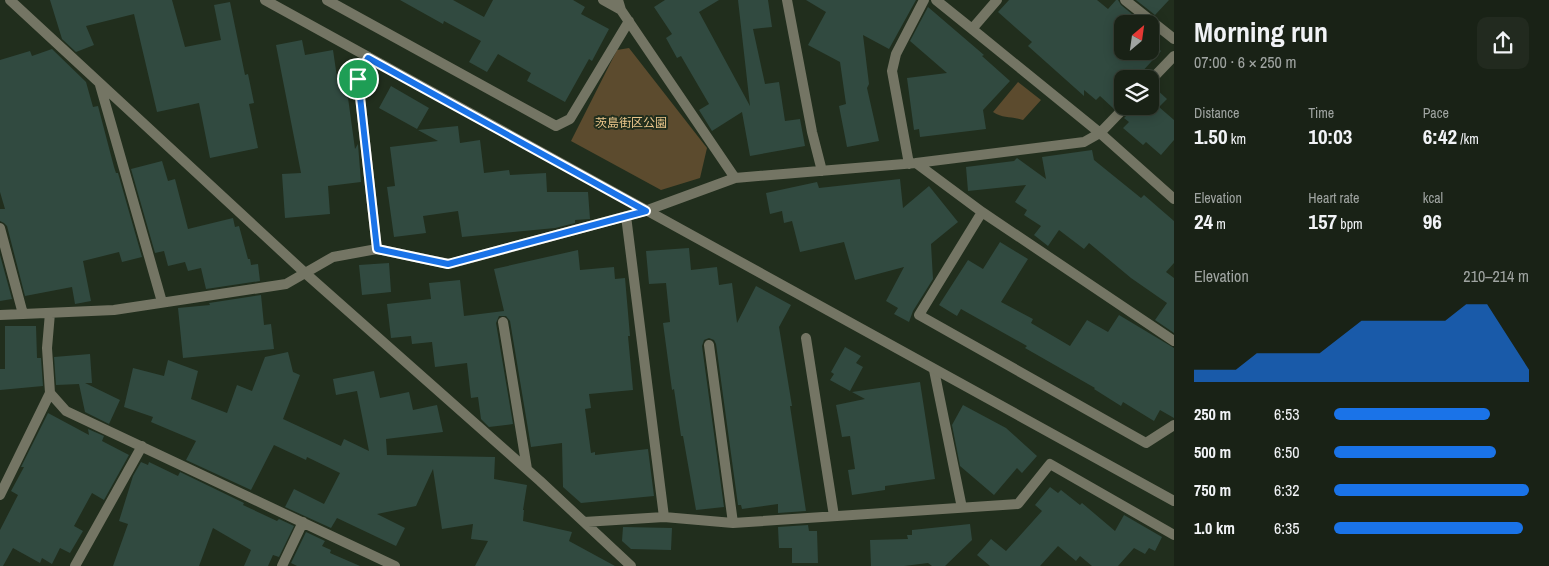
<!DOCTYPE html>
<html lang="en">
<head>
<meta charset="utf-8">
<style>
  body { margin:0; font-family:"Archivo Narrow","Noto Sans JP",sans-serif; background:#222a1f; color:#f1f3f6; height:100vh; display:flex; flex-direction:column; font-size:19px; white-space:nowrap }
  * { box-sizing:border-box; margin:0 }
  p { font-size:16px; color:#9fa4a1 }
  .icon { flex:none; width:28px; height:28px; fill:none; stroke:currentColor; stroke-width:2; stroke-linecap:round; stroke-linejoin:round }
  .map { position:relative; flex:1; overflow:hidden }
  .details { display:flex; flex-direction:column; background:#192216; width:375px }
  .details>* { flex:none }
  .needle { width:32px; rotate:29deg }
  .controls { position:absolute; left:1114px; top:15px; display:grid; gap:10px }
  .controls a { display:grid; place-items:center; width:45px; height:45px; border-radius:10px; background:#192216; box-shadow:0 2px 12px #0003,0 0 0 1px #373f35; font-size:25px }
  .pin { position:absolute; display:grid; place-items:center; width:42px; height:42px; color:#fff; margin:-21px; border:2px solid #fff; border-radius:50%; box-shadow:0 1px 5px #0007 }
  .round { display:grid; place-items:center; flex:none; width:52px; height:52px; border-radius:10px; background:#222a1f }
  .summary { display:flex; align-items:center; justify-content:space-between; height:85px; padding:0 20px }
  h1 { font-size:28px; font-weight:800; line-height:38px }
  .metrics { display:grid; grid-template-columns:repeat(3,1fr); gap:8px; height:85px; padding:5px 20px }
  .metrics div { display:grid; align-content:center }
  .metrics b { font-size:21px; font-weight:800 }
  .metrics small { font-size:14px; font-weight:400 }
  .metrics p { font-size:14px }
  .chart { height:140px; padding:10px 20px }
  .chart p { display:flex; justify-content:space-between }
  .chart svg { width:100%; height:90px; margin-top:5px; fill:#1a73e8; opacity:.7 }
  ul { padding:0 20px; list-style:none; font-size:16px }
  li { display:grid; grid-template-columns:80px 60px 1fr; align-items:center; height:38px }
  li i { height:12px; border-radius:6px; background:#1a73e8 }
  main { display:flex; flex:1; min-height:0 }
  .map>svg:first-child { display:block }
  .green { fill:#5c4b2e }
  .building { fill:#314a40 }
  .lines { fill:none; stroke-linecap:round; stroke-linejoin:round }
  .minor { stroke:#747564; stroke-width:10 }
  .tertiary { stroke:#747564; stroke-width:10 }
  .route-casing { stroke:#fff; stroke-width:10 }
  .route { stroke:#1a73e8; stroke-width:6 }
  .labels { text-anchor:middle; stroke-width:4; stroke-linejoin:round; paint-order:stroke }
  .park-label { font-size:12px; fill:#ebc68b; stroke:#212e1d }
</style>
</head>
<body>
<main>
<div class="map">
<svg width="1174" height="566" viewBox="0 0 1174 566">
  <rect width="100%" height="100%" fill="#212e1d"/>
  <path class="green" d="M 629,48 L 707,148 L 700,178 L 661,190 L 571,141 L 617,50 Z
    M 1018,82 L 1041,100 L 1023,120 C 1011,116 1004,119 993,112 Z"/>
  <path class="building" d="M 50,0 L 172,0 L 185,47 L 221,40 L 214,5 L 230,2 L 245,75 L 248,74 L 254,103 L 249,104 L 258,148 L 210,158 L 199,103 L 157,112 L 134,14 L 86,26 L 94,45 L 76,52 L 62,39 Z
    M 400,0 L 453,0 L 484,17 L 493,0 L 573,0 L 585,7 L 581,14 L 609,29 L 592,61 L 589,59 L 565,102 L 527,81 L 531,73 L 498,54 L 487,72 L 469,62 L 481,41 L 444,21 L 443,24 Z
    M 665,0 L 719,0 L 699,12 L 750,106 L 738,0 L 768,0 L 772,27 L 753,29 L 765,84 L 779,82 L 785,121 L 800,119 L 805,146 L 750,156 L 742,112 L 712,131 L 699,110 L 709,104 L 681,56 L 677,58 L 666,38 L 672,34 L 654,7 Z
    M 806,0 L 916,0 L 889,49 L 863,35 L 869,84 L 867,88 L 879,141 L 847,147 L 839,106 L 846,104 L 840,62 L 808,45 L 826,12 Z
    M 1009,0 L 1097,0 L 1108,9 L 1116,0 L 1118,0 L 1121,5 L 1144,24 L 1122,24 L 1122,51 L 1150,51 L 1150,42 L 1161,51 L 1140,74 L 1144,79 L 1122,79 L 1122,100 L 1114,109 L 1100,96 L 1096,100 L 1084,90 L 1084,96 L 1028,46 L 1032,42 L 998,12 Z
    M 1136,0 L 1169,0 L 1155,15 Z
    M 928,7 L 984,55 L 982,56 L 1010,81 L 983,110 L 986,129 L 920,137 L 919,129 L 914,130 L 907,78 L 947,73 L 910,41 Z
    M 302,40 L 305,55 L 333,50 L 338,84 L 346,83 L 355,149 L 358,144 L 361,182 L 328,186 L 330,214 L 285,218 L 282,174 L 301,173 L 276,45 Z
    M 52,49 L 86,82 L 93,107 L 98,106 L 114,167 L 116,173 L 118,173 L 142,257 L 122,262 L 119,252 L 83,261 L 91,301 L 75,304 L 72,287 L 25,296 L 7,226 L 4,223 L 0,221 L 0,209 L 5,209 L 0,192 L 0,60 L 30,51 L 32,56 Z
    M 391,86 L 429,108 L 417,129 L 379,108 Z
    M 1154,87 L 1167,99 L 1159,107 L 1174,120 L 1174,140 L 1161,155 L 1146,142 L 1143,145 L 1123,128 L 1129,122 L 1124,118 L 1131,111 L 1133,106 L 1150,106 L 1150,88 Z
    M 458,126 L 460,143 L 480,140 L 484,173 L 509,170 L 510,175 L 546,173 L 547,192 L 588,192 L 590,219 L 575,220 L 575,223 L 555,228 L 462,237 L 458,211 L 423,216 L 426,233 L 394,237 L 387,187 L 395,186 L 390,147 L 438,141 L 418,130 Z
    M 1092,150 L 1094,160 L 1141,198 L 1144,195 L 1174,221 L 1174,263 L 1166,272 L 1174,278 L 1174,333 L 1155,320 L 1167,303 L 1131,278 L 1089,243 L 1084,249 L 1059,230 L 1048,246 L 1034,235 L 1041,226 L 1024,215 L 1027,210 L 1015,202 L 1026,185 L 968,191 L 966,167 L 1014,161 L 1017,158 L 1046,179 L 1042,157 Z
    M 162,161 L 168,181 L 175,179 L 188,229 L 233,218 L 235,227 L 239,226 L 248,259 L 250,259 L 251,265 L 258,264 L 260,281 L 206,289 L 201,268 L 188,271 L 185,262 L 168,266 L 164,251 L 155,253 L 131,169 Z
    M 900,179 L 903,208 L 929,186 L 958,222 L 931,244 L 933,279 L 913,311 L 909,322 L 894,314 L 898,308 L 886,301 L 904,267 L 855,280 L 844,242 L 800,252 L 792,221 L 784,223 L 782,211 L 770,214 L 766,193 L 817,182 L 819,188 Z
    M 1000,242 L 1028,259 L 1001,302 L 1033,319 L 1031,323 L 1070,346 L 1087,320 L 1108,332 L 1119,315 L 1174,348 L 1174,418 L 1160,410 L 1154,421 L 1123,402 L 1121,406 L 1094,389 L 1095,388 L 1025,348 L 1027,346 L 961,309 L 957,316 L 939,305 L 968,260 L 983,269 Z
    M 689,248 L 691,270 L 717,267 L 719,285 L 732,283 L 737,323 L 756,286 L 791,305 L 779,327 L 792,406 L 790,406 L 806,511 L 778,513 L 778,504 L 742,509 L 741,505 L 738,505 L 716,344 L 714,340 L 709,338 L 704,340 L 702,346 L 724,507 L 696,510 L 683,436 L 681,436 L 674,389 L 672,390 L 663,323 L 670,322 L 666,283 L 649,284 L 646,251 Z
    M 578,250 L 580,270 L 614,267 L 615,279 L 625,278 L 630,336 L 628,336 L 633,390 L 589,394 L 591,408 L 585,409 L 591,453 L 595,452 L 595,455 L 648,449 L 654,496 L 581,503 L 563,487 L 562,443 L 531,447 L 510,321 L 506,316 L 499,316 L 496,323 L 513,424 L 489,427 L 481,419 L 478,397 L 471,398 L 467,363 L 435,367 L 432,342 L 412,344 L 411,336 L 391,338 L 387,304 L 431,299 L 429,283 L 460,280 L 464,316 L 504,311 L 494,269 Z
    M 0,255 L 12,299 L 0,301 Z
    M 389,263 L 391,292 L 362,295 L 359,265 Z
    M 261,295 L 264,325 L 271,324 L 274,349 L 183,358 L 178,308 L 210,305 L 209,303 Z
    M 5,326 L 36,326 L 37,358 L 41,358 L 43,386 L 0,390 L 0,369 L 5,369 Z
    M 845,347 L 861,356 L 856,363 L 863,367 L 850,391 L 830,380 L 834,374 L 831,372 Z
    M 288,352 L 293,372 L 300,375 L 283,419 L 341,446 L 344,439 L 369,451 L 357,391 L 336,395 L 333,379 L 374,371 L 380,398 L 409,392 L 413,410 L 437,405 L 443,432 L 386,439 L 387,455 L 495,457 L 494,479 L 527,485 L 523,510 L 524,510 L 523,521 L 572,532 L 569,541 L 615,566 L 475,566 L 488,541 L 471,539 L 473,524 L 442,529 L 433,469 L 416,506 L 377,514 L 405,528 L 396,546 L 337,518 L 331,528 L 285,507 L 294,489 L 324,504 L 340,473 L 307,457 L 306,460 L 274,445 L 251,490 L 186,460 L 196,441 L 151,422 L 153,417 L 124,407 L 133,368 L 164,376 L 168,360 L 198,371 L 191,399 L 227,413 L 237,385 L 252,391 L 265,357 Z
    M 90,354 L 92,383 L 85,383 L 120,400 L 109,424 L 85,412 L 79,384 L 56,385 L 54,357 Z
    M 920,382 L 935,479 L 885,486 L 885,490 L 852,495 L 848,470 L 855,469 L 850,436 L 842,437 L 836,405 L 865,399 L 852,392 Z
    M 963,405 L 1006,428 L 1037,456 L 1022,473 L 1017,468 L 994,495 L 960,466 L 952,425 Z
    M 48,413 L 89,435 L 88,429 L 104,436 L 102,441 L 129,455 L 104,500 L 92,493 L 74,526 L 83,531 L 70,553 L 60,548 L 52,564 L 42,558 L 40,563 L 13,548 L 3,566 L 0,566 L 0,530 L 18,495 L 11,491 L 24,467 L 21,467 Z
    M 141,462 L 148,465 L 149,462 L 178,476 L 180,472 L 244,503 L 243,505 L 277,521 L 279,519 L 294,526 L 279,557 L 273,555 L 268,566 L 244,566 L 251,550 L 213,528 L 199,566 L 113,566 L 128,524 L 119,521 L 133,476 Z
    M 1050,487 L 1058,493 L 1061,490 L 1080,505 L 1082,503 L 1115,531 L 1124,515 L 1162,537 L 1155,551 L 1149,548 L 1145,554 L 1134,548 L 1118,566 L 1092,566 L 1080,556 L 1076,561 L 1058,546 L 1040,566 L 990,566 L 977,555 L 991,539 L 1006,551 L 1042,511 L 1035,505 Z
    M 970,524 L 972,540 L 945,566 L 932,566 L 928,563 L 904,566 L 871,566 L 870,540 L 908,539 L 907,535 L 912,535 L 912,530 Z
    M 808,525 L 809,531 L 817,531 L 818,563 L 792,563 L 792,548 L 779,548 L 778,527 Z
    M 623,527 L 672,528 L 671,550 L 631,549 L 622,541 Z
    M 306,532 L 325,541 L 322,546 L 331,550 L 330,553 L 360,566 L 297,566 L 291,563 Z"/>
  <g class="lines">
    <path class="minor" d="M 10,0 L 304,272 L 540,481 L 631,566
      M 327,0 L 556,126 L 570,119 L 629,21
      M 603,0 L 621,10
      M 618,0 L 621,10 L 735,178
      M 787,0 L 812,132 L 822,171
      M 936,0 L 972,29
      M 997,0 L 972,29 L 1100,133 L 1174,199
      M 1125,0 L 1174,39
      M 368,57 L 358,79 L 377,249
      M 1150,81 L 1174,56
      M 100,85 L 162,302
      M 916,163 L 982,212 L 1174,341
      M 909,164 L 892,71 L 896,54 L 924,0
      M 982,212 L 919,315 L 1146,443 L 1174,425
      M 626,216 L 664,517
      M 0,228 L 23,314
      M 50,313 L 47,348 L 50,393 L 66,411 L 395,566
      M 0,315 L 114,310 L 286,284 L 333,257 L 377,249 L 449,264 L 645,211 L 735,178 L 916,163 L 1084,142 L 1100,133 L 1126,106
      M 503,322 L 527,469
      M 806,338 L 834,516
      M 709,345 L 733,523
      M 934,370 L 962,508
      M 0,495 L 50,393
      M 584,522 L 664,517 L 733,523 L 1018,504 L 1050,464 L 1174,535
      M 75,566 L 142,446
      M 282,566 L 303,522"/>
    <path class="tertiary" d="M 265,0 L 1174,501"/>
  </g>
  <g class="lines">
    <defs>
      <path id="route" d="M 368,58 L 646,211 L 448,264 L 377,249 L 358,79 Z"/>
    </defs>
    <use href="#route" class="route-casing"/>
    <use href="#route" class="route"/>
  </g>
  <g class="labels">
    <g class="park-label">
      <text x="631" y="127">茨島街区公園</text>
    </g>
  </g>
</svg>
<div class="controls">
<a><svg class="needle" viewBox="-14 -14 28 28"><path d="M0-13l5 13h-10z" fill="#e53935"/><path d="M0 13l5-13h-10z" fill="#9fa4a1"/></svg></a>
<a><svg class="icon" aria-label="layers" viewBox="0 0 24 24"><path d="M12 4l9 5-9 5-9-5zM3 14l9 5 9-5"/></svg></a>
</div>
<div class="pin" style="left:358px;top:79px;background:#1e9e55"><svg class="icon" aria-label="arrive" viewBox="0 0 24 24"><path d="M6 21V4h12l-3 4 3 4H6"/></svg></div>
</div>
<section class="details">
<div class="summary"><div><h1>Morning run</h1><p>07:00 · 6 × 250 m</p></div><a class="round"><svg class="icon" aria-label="share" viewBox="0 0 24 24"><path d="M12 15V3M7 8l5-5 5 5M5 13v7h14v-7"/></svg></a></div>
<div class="metrics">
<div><p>Distance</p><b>1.50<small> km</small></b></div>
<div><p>Time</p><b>10:03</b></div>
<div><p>Pace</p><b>6:42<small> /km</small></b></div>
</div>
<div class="metrics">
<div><p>Elevation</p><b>24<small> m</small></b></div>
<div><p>Heart rate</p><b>157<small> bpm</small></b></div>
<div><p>kcal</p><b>96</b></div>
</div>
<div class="chart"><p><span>Elevation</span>210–214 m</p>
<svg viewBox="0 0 160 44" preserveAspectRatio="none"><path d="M0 44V38L10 38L20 38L30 30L40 30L50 30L60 30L70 22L80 14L90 14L100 14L110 14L120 14L130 6L140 6L150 22L160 38V44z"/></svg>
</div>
<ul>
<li><b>250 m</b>6:53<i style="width:80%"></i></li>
<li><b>500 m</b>6:50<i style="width:83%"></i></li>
<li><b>750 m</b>6:32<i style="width:100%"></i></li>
<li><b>1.0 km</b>6:35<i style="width:97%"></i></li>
</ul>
</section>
</main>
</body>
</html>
